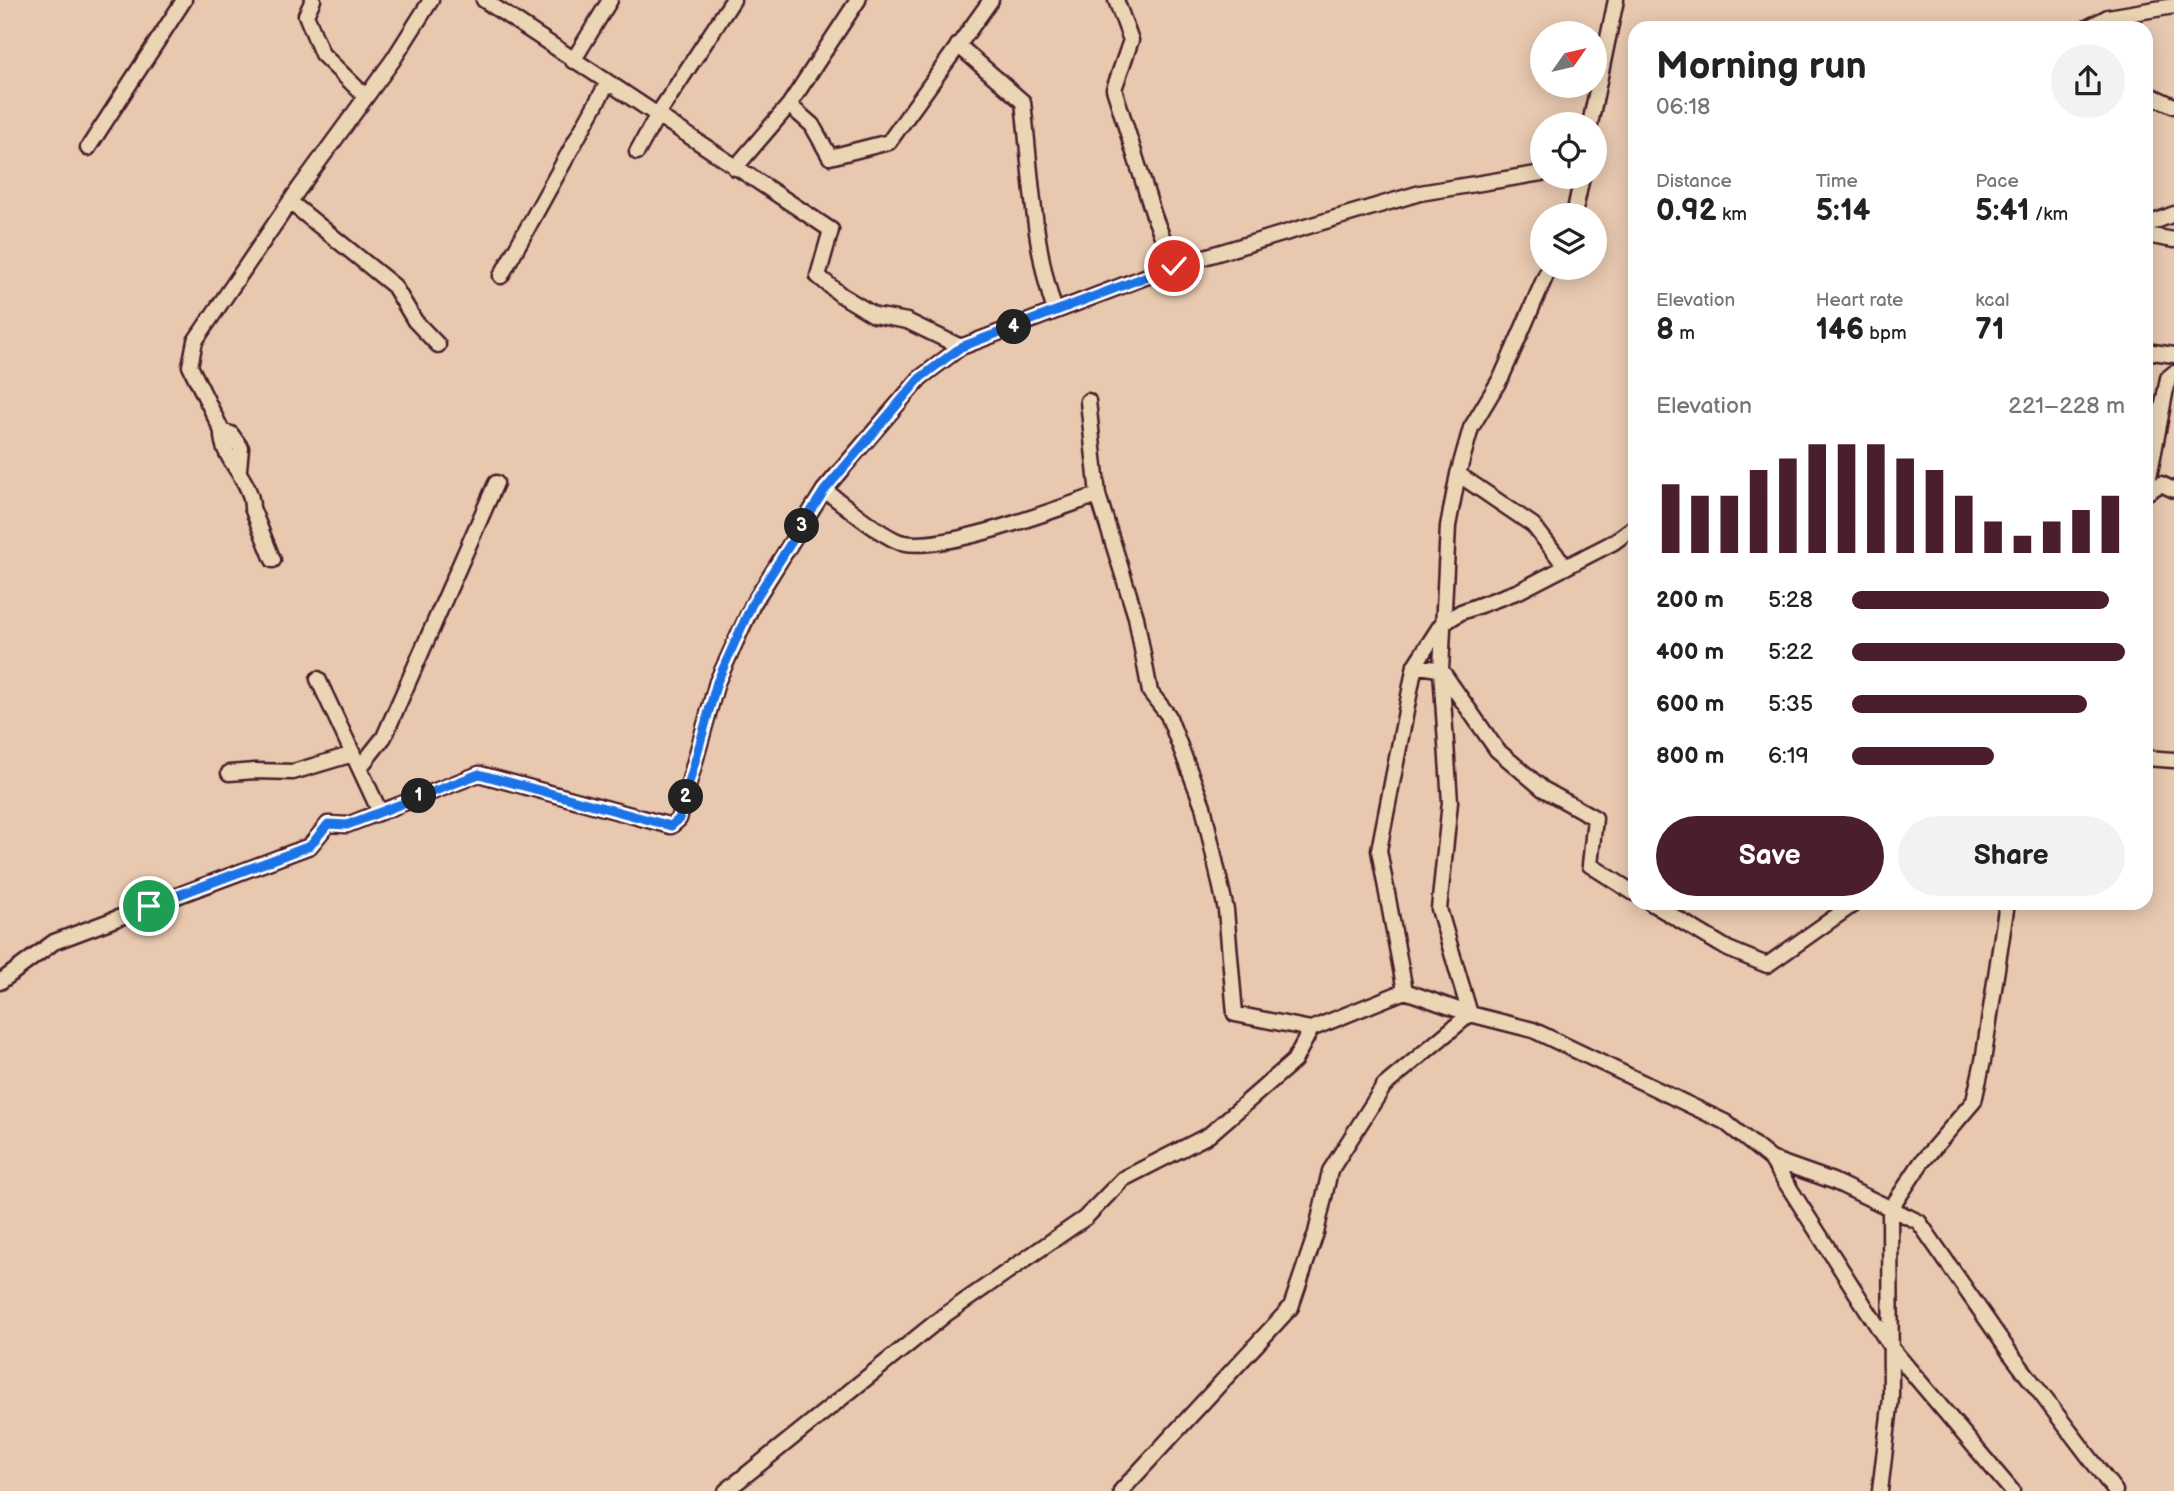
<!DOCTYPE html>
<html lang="en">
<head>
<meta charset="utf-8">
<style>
  body { margin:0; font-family:"Balsamiq Sans",sans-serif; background:#f2f2f2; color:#222; height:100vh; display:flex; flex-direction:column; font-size:26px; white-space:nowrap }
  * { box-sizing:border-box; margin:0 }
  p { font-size:23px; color:#767676 }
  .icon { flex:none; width:38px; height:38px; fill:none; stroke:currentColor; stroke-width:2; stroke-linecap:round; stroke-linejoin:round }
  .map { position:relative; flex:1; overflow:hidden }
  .sheet { position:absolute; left:1628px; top:21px; width:525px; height:889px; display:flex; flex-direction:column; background:#fff; border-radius:21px; box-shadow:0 4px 18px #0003 }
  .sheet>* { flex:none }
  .needle { width:46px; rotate:56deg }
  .tools { position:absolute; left:1530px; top:21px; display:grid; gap:14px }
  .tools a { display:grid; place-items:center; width:77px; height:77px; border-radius:50%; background:#fff; box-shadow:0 4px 18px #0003; font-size:35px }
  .pin { position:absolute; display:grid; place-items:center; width:60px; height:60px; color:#fff; margin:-30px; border:4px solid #fff; border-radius:50%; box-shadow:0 2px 7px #0007 }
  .km { position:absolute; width:35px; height:35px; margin:-18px; border-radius:50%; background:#222; color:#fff; font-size:19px; line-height:35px; text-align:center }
  .round { display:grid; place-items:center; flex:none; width:74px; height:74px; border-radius:37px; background:#f2f2f2 }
  .headline { display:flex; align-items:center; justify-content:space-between; height:119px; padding:0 28px }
  h1 { font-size:38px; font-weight:700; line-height:52px }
  .figures { display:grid; grid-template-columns:repeat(3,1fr); gap:10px; height:119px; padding:7px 28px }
  .figures div { display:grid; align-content:center }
  .figures b { font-size:30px; font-weight:700 }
  .figures small { font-size:19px; font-weight:400 }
  .figures p { font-size:19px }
  .chart { height:196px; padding:14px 28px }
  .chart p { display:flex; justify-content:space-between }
  .chart svg { width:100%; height:126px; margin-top:7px; stroke:#4a1f2b; stroke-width:6 }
  .action { display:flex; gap:14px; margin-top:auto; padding:14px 28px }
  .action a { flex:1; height:80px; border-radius:42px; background:#4a1f2b; color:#fff; font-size:28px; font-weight:700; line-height:80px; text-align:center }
  .action a+a { background:#f2f2f2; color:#222 }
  ul { padding:0 28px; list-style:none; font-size:23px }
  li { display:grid; grid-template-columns:112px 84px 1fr; align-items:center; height:52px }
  li i { height:18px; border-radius:9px; background:#4a1f2b }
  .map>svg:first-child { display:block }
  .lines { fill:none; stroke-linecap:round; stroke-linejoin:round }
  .minor-casing { stroke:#4a1f2b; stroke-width:19 }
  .minor { stroke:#ead5b4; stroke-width:14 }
  .route-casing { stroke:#fff; stroke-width:14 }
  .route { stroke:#1a73e8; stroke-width:9 }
</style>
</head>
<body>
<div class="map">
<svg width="2174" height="1491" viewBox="0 0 2174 1491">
  <rect width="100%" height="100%" fill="#e8c8af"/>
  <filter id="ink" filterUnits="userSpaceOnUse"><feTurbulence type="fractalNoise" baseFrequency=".0143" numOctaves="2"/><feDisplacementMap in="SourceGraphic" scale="14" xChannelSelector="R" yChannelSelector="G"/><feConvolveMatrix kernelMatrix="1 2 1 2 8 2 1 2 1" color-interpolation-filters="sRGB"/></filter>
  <g filter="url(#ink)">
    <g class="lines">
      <defs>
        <path id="minor" d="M 313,0 L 306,15 L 322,54 L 366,97
          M 484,0 L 831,230 L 818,276 L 841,295 L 874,315 L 907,321 L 961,347
          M 1116,0 L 1131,40 L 1114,89 L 1154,216 L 1174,266 L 1420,193 L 1542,173
          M 2087,28 L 2108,17 L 2174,6
          M 958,45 L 1023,102 C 1031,171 1033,246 1055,311
          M 573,61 L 610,0
          M 2146,93 L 2174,106
          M 789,105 L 812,125 L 830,157 L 889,142 L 991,0
          M 1590,124 L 1616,0
          M 88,148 L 184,0
          M 637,152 L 658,114 L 733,0
          M 735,168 L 789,105 L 858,0
          M 290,202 L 394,286 L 415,321 L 438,345
          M 1574,215 L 1582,177
          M 2146,225 L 2174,214
          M 2146,235 L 2174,240
          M 1549,268 L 1502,376 L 1471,428 L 1458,474 L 1448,526 L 1441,670 L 1497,750 L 1543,789 L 1595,818 L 1590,865 L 1634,893
          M 501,276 L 607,84
          M 2146,351 L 2174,355
          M 1088,401 L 1098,495 L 1136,617 L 1150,692 L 1168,715 L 1203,806 L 1226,910 L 1235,1014 L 1311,1029
          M 222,431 L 231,434 L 241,448 L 239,469
          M 1458,474 L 1533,525 L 1566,567
          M 824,490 C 847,506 870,528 895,540 C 931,558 1058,508 1098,495
          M 2146,493 L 2168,378 L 2174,373
          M 2146,493 L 2161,484 L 2174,490
          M 273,560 L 252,508 C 252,478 220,459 222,431 L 190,366 L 195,341 L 298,190 L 393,60 L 431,0
          M 318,679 L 379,810
          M 2146,758 L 2174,760
          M 361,766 L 384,737 L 496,483
          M 229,773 L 255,771 L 293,772 L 353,754
          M 1651,903 L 1728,949 L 1767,965 L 1855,903
          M 0,982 L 54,942 L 310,846 L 328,824 L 347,825 L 479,774 L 671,826 L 679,819 L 717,682 L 753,604 L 824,490 L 920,378 L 961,347 L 1174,266
          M 1405,991 L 1470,1014 L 1533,1030 L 1725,1122 L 1771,1159 L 1833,1181 L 1919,1222 L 2010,1353 L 2115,1491
          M 1771,1159 L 1892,1349 L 2012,1491
          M 726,1491 L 946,1314 L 1085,1218 L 1123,1179 L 1209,1135 L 1294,1061 L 1311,1029 L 1405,991 L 1379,850 L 1415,665 L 1441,625 L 1461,612 L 1519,591 L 1614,542 L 1634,527
          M 1121,1491 L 1291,1307 L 1316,1233 L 1330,1171 L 1384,1086 L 1470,1014 L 1439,909 L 1450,802 L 1441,670 L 1415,665
          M 1880,1491 L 1891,1398 L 1890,1210 L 1921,1163 L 1974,1101 L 1983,1061 L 2007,903"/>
      </defs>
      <use href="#minor" class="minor-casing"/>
      <use href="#minor" class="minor"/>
    </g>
  </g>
  <g class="lines" filter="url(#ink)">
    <defs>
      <path id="route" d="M 149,906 L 310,846 L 328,824 L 347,825 L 479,774 L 671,826 L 679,819 L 717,682 L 752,604 L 824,491 L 920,378 L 961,347 L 1174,266"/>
    </defs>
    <use href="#route" class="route-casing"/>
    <use href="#route" class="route"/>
  </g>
</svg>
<div class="tools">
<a><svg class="needle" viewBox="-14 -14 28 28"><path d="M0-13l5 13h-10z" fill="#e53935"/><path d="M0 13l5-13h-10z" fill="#767676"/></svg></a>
<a><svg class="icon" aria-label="locate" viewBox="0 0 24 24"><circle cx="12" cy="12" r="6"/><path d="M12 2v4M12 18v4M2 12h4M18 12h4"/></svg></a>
<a><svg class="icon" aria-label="layers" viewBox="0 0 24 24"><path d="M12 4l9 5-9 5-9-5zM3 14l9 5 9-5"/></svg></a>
</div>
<div class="pin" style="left:149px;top:906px;background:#1e9e55"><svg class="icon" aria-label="arrive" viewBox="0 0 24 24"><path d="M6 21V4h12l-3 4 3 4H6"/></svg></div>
<div class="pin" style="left:1174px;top:266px;background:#d93025"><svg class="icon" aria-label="check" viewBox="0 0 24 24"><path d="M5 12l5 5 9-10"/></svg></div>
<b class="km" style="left:419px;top:796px">1</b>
<b class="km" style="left:686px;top:797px">2</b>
<b class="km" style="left:802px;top:526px">3</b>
<b class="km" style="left:1014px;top:327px">4</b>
<section class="sheet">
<div class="headline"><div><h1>Morning run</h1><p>06:18</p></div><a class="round"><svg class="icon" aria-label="share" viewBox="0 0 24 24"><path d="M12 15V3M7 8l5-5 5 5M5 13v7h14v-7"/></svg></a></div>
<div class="figures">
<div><p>Distance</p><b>0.92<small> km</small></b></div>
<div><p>Time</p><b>5:14</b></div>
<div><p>Pace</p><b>5:41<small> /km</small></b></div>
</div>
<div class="figures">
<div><p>Elevation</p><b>8<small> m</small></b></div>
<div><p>Heart rate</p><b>146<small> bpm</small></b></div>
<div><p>kcal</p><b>71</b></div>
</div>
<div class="chart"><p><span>Elevation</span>221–228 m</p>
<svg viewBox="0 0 160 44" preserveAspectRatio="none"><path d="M5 44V20M15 44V24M25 44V24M35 44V15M45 44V11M55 44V6M65 44V6M75 44V6M85 44V11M95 44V15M105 44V24M115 44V33M125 44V38M135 44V33M145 44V29M155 44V24"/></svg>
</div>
<ul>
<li><b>200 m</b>5:28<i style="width:94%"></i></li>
<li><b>400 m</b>5:22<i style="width:100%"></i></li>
<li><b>600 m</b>5:35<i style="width:86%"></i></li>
<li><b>800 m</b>6:19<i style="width:52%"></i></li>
</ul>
<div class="action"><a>Save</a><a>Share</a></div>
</section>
</div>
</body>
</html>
